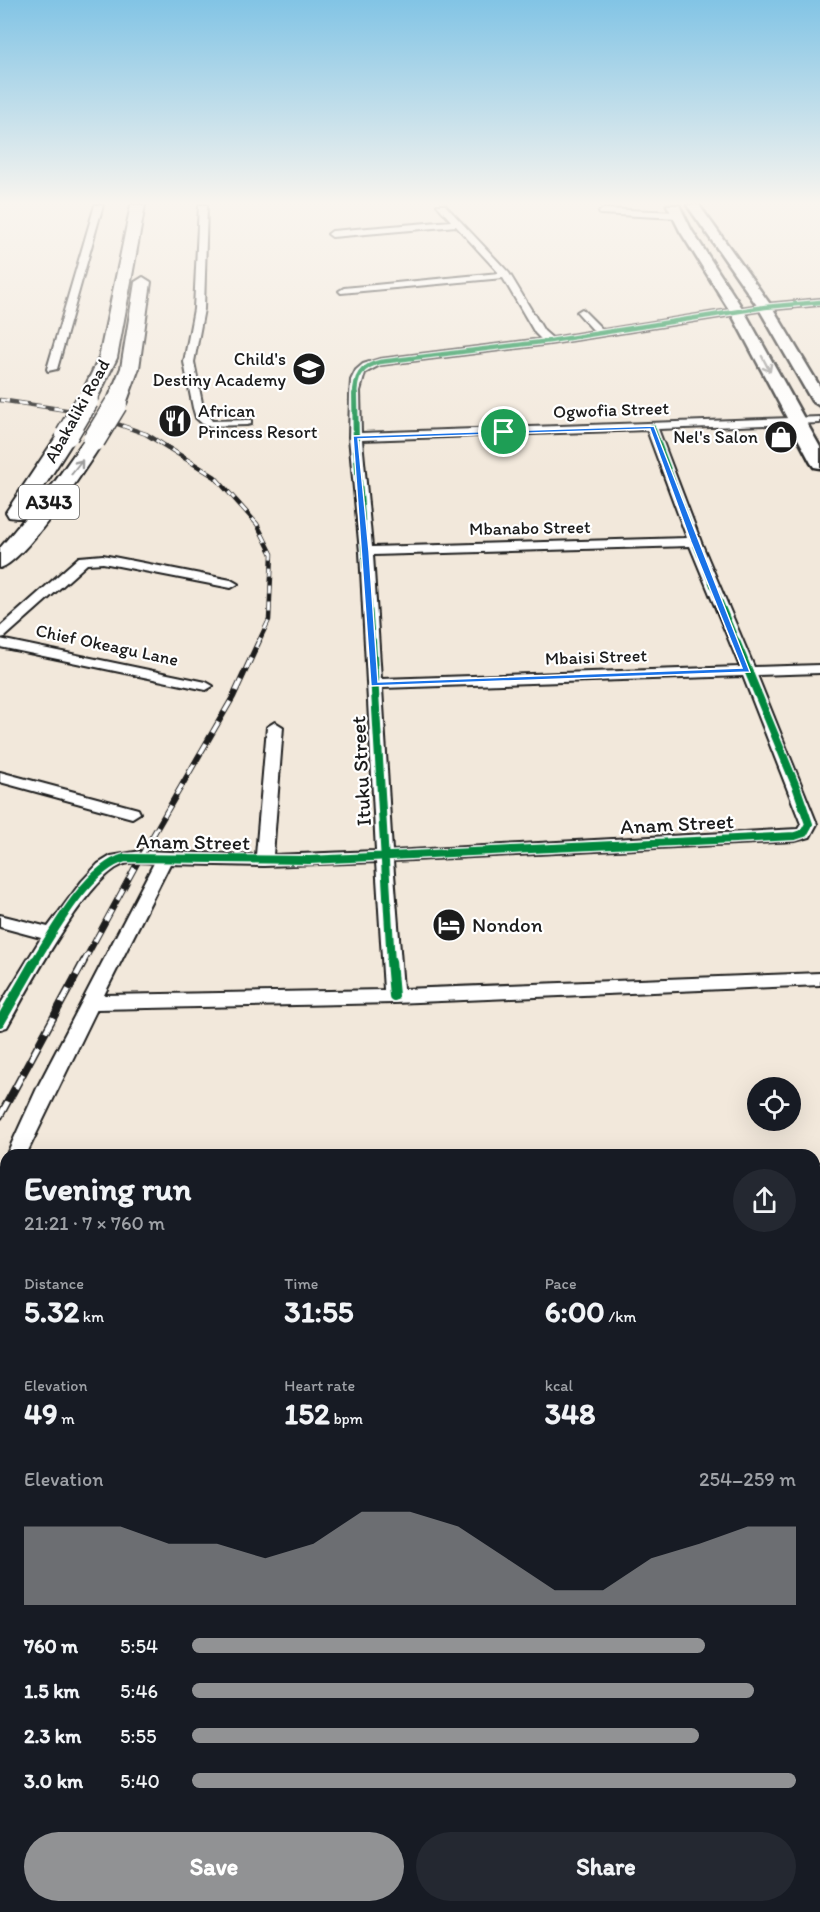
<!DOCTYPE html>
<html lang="en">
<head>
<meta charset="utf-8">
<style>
  body { margin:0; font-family:Itim,sans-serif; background:#242831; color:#f1f3f6; height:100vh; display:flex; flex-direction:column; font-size:22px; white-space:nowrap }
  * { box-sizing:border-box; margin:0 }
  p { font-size:20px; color:#9ea1a6 }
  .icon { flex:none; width:33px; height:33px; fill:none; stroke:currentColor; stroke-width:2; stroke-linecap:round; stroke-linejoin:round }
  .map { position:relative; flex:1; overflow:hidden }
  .sheet { position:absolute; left:0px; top:1149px; width:820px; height:764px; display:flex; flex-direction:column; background:#171b24; border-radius:18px 18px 0 0; box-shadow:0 6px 24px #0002 }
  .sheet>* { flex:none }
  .fabs { position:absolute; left:747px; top:1077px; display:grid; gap:12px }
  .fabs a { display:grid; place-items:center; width:54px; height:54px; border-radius:50%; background:#171b24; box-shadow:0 6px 24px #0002; font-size:30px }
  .pin { position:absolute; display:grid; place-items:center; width:51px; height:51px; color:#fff; margin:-26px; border:3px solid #fff; border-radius:50%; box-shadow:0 2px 6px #0007 }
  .round { display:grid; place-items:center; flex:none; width:63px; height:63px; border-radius:32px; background:#242831 }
  .head { display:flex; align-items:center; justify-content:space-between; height:102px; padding:0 24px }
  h1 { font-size:33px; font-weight:700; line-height:45px }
  .metrics { display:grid; grid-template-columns:repeat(3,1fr); gap:9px; height:102px; padding:6px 24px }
  .metrics div { display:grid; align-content:center }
  .metrics b { font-size:30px; font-weight:700 }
  .metrics small { font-size:16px; font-weight:400 }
  .metrics p { font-size:16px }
  .chart { height:168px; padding:12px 24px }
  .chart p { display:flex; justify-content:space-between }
  .chart svg { width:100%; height:108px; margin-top:6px; fill:#919294; opacity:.7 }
  .primary-button { display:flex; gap:12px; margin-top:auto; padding:12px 24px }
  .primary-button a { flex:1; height:69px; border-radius:36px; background:#919294; color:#fff; font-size:24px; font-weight:700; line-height:69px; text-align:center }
  .primary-button a+a { background:#242831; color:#f1f3f6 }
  ul { padding:0 24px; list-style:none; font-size:20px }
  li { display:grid; grid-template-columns:96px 72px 1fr; align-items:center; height:45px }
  li i { height:15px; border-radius:8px; background:#919294 }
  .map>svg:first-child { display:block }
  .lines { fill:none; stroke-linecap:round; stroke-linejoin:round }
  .street-casing { stroke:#1c1c1c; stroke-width:4 }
  .primary-casing { stroke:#1c1c1c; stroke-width:5 }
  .highway-casing { stroke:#1c1c1c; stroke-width:4 }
  .street { fill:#fff; fill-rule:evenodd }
  .primary { fill:#fff; fill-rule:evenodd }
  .highway { fill:#fff; fill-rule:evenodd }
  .rail-far2-casing { stroke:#1c1c1c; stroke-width:4.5 }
  .rail-far1-casing { stroke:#1c1c1c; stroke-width:6 }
  .rail-casing { stroke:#1c1c1c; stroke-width:8 }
  .rail-far2 { stroke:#fff; stroke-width:3; stroke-dasharray:9; stroke-linecap:butt }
  .rail-far1 { stroke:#fff; stroke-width:4; stroke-dasharray:12; stroke-linecap:butt }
  .rail { stroke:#fff; stroke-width:5; stroke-dasharray:16; stroke-linecap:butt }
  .highway-bridge-casing { stroke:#1c1c1c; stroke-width:25; stroke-linecap:butt }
  .highway-bridge { stroke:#fff; stroke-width:22 }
  .cycleway-far3-casing { stroke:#fff; stroke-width:7 }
  .cycleway-far2-casing { stroke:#fff; stroke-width:8 }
  .cycleway-far1-casing { stroke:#fff; stroke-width:11 }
  .cycleway-casing { stroke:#fff; stroke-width:14 }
  .cycleway-far3 { stroke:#00873e; stroke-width:4.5 }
  .cycleway-far2 { stroke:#00873e; stroke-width:6 }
  .cycleway-far1 { stroke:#00873e; stroke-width:8 }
  .cycleway { stroke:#00873e; stroke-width:10 }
  .oneway { stroke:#999 }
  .route { fill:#1a73e8; stroke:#fff; stroke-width:1.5; fill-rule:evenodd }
  .labels { text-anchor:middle; stroke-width:4.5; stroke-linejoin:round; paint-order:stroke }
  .far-poi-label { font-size:18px; fill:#1c1c1c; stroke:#fff; text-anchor:end }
  .far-street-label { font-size:18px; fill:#1c1c1c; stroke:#fff }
  .shield { fill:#fff; stroke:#606060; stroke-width:1.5 }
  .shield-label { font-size:20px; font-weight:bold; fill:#1c1c1c }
  .street-label { font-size:21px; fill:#1c1c1c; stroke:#fff }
  .poi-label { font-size:21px; fill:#1c1c1c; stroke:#fff; text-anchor:start }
</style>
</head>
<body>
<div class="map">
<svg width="820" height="1912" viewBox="0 0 820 1912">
  <rect width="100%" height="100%" fill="#f2e8db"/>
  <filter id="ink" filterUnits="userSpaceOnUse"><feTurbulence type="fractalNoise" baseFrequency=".0167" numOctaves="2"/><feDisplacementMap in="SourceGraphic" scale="12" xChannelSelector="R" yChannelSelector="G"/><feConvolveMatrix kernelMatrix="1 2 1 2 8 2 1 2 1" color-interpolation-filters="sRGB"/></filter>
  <g filter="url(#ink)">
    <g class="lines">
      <defs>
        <path id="street" d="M 95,205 L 103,205 L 57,369 L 48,371 L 47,369 Z
          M 199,205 L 207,205 L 204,309 L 194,362 L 203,408 L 212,421 L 251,420 L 251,424 L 247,425 L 205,426 L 196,418 L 193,408 L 184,362 L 194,309 Z
          M 437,205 L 445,205 L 509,273 L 544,331 L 552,338 L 594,331 L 577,312 L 582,309 L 603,330 L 765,304 L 820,299 L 820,305 L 765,310 L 550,344 L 380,365 L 365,373 L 360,391 L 361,433 L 820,417 L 820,423 L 658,429 L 701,542 L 754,667 L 820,665 L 820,673 L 757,675 L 817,824 L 810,837 L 795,841 L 393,861 L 403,989 L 820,973 L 820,985 L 394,1003 L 97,1009 L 26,1155 L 6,1156 L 38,1086 L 154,863 C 144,862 131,861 122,865 C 85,880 28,990 7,1027 L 0,1029 L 0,1005 L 41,938 L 0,927 L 0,915 L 48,927 L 82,881 L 98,864 L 111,856 L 141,851 L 256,855 L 267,727 L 275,722 L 283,727 L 273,855 L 376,851 L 360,552 L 349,437 L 350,395 L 351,380 L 356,370 L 363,364 L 380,359 L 541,339 L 535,333 L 503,278 L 341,293 L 339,291 L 344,288 L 499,273 L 456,226 L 332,237 L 328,234 L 332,231 L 451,221 ZM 647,430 L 687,538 L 372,547 L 362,440 ZM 690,546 L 740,667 L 381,679 L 373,555 ZM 743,676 L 801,824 L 798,829 L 392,851 L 382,688 ZM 376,862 L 384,990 L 104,995 L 170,864 L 264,866 Z
          M 603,209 L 678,212 L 682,215 L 678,218 L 600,214 L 599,212 Z
          M 103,555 L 231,580 L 238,584 L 231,588 L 103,563 L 87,564 L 5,637 L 0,638 L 0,627 L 79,557 Z
          M 0,639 L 206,682 L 213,686 L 206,690 L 0,647 Z
          M 0,772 L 138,809 L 140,813 L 132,818 L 0,782 Z
          M 814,1163 L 820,1163 L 820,1179 L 814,1179 Z
          M 6,1170 L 6,1198 L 0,1200 L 0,1172 Z
          M 814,1463 L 820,1463 L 820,1487 L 814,1487 Z
          M 519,1906 L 553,1906 L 555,1912 L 521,1912 Z"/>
        <path id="primary" d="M 667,205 L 679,205 L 692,231 L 744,311 L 820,447 L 820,468 L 814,467 L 811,463 L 730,311 L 680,231 Z
          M 687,205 L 699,205 L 772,307 L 820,387 L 820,406 L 812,401 L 758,307 Z"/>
        <path id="highway" d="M 131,205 L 145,205 L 117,358 L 96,401 L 94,405 L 80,405 L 78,401 L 99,358 Z
          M 143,277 L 151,282 L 139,368 L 126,404 L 123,408 L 109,408 L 106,404 L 121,368 L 135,282 Z
          M 67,429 L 74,431 L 77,435 L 28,512 L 25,517 L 17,518 L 9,517 L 6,512 L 60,431 Z
          M 94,434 L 101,436 L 104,440 C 88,465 25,562 0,568 L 0,548 L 54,483 L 87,436 Z"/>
      </defs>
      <use href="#street" class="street-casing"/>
      <use href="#primary" class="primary-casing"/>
      <use href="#highway" class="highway-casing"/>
      <use href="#street" class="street"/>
      <use href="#primary" class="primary"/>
      <use href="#highway" class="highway"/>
      <defs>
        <path id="rail-far2" d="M 0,400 L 86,413 L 146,434 L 215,477 L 257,524 L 272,554 L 269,620 L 258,643"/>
        <path id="rail-far1" d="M 83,963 L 141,856 L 233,697 L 259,641"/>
        <path id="rail" d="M 0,1116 L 84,961"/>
      </defs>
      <use href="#rail-far2" class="rail-far2-casing"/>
      <use href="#rail-far1" class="rail-far1-casing"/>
      <use href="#rail" class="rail-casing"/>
      <use href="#rail-far2" class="rail-far2"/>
      <use href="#rail-far1" class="rail-far1"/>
      <use href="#rail" class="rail"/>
      <defs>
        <path id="highway-bridge" d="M 67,435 L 87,401
          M 94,440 L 116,404"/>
      </defs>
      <use href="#highway-bridge" class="highway-bridge-casing"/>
      <use href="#highway-bridge" class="highway-bridge"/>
      <defs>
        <path id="cycleway-far3" d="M 355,396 C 355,377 361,366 380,362 L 550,341 L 765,307 L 820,302"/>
        <path id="cycleway-far2" d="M 355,394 L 356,444 L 372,643
          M 652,427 L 695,542 L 737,643"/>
        <path id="cycleway-far1" d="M 372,641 L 391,963
          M 34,963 C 53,932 88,867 125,858 L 310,860 L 795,836 L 804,833 L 809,824 L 797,789 L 736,641"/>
        <path id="cycleway" d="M 391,961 L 394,996
          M 0,1022 L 35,961"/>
      </defs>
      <use href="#cycleway-far3" class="cycleway-far3-casing"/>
      <use href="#cycleway-far2" class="cycleway-far2-casing"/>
      <use href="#cycleway-far1" class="cycleway-far1-casing"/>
      <use href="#cycleway" class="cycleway-casing"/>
      <use href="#cycleway-far3" class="cycleway-far3"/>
      <use href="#cycleway-far2" class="cycleway-far2"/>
      <use href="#cycleway-far1" class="cycleway-far1"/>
      <use href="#cycleway" class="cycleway"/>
    </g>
    <defs><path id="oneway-shaft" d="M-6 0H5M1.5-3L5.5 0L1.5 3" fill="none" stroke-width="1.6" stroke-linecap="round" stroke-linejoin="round" transform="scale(1.5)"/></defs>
    <g class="oneway">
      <use href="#oneway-shaft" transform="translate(766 364) rotate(62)"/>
      <use href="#oneway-shaft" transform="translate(77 467) rotate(-52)"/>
    </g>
  </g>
  <linearGradient id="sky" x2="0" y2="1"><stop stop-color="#82c4e5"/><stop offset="0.43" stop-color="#f9f5ef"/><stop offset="1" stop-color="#f9f5ef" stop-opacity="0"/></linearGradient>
  <rect width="820" height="472" fill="url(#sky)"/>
  <path class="route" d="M 654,426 L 750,672 L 371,686 L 353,436 ZM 650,429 L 691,542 L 742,668 L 378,682 L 369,551 L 358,439 Z"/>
  <defs>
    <symbol id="school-disc" viewBox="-11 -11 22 22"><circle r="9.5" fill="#1c1c1c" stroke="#fff"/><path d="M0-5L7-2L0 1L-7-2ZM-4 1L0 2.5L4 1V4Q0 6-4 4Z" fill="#fff"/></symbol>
    <symbol id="restaurant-disc" viewBox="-11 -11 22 22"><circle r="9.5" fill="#1c1c1c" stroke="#fff"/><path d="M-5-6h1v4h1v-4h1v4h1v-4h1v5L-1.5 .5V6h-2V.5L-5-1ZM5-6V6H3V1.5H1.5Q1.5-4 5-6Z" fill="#fff"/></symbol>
    <symbol id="shop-disc" viewBox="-11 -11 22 22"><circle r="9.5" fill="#1c1c1c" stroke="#fff"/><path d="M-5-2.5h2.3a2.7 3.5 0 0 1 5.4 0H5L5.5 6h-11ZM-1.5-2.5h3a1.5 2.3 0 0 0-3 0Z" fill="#fff"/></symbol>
    <symbol id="hotel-disc" viewBox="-11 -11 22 22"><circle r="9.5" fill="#1c1c1c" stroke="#fff"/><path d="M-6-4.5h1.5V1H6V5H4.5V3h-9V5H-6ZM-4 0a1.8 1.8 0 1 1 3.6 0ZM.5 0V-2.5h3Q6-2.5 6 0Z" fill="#fff"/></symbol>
  </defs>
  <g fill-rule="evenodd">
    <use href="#school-disc" x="290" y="350" width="38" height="38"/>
    <use href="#restaurant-disc" x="156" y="402" width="38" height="38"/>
    <use href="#shop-disc" x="762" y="418" width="38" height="38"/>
    <use href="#hotel-disc" x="430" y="906" width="38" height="38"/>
  </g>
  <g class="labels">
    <g class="far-poi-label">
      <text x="286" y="365">Child's<tspan x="286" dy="21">Destiny Academy</tspan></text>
      <text x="198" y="417" text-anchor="start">African<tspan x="198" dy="21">Princess Resort</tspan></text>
      <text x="758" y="443">Nel's Salon</text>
    </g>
    <g class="far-street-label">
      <text transform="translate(611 410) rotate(-2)" y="6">Ogwofia Street</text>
      <text transform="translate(77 411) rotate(-61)" y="6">Abakaliki Road</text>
      <text transform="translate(530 528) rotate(-1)" y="6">Mbanabo Street</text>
      <text transform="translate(107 645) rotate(12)" y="6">Chief Okeagu Lane</text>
      <text transform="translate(596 657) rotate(-2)" y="6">Mbaisi Street</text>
    </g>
    <rect class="shield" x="19" y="485" width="60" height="34" rx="4.5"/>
    <g class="shield-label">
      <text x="49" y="509">A343</text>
    </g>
    <g class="street-label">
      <text transform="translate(361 771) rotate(-93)" y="7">Ituku Street</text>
      <text transform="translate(677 824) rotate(-3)" y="7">Anam Street</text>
      <text transform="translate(193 842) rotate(1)" y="7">Anam Street</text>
    </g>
    <g class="poi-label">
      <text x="472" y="932">Nondon</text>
    </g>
  </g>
</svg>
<div class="fabs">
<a><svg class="icon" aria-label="locate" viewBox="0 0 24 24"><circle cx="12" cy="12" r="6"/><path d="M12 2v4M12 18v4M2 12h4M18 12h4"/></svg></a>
</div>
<div class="pin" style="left:504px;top:432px;background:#1e9e55"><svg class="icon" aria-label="arrive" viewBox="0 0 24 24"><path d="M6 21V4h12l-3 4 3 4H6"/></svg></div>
<section class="sheet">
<div class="head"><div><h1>Evening run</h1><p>21:21 · 7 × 760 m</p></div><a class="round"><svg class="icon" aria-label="share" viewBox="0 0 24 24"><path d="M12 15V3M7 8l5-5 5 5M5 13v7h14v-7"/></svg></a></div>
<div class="metrics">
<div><p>Distance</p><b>5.32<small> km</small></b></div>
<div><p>Time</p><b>31:55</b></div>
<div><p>Pace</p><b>6:00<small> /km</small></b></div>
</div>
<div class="metrics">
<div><p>Elevation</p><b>49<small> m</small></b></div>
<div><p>Heart rate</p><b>152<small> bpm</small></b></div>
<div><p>kcal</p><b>348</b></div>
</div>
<div class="chart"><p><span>Elevation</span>254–259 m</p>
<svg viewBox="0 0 160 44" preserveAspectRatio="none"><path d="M0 44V12L10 12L20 12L30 19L40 19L50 25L60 19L70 6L80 6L90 12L100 25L110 38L120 38L130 25L140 19L150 12L160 12V44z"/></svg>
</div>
<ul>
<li><b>760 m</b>5:54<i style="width:85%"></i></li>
<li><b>1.5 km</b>5:46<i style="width:93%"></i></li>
<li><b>2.3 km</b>5:55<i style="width:84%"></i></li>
<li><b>3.0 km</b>5:40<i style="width:100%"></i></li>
</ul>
<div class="primary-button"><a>Save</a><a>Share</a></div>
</section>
</div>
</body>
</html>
